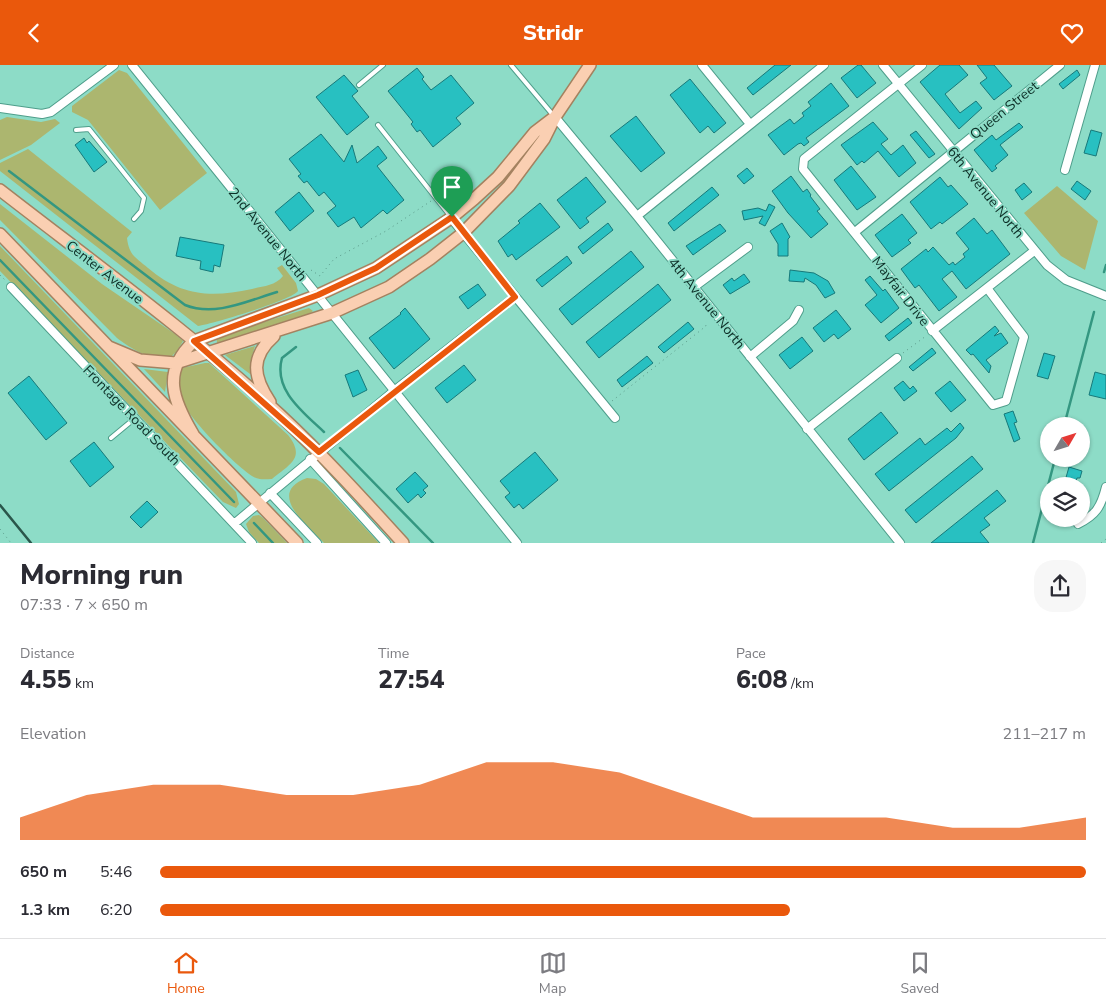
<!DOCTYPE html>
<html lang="en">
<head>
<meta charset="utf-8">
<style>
  body { margin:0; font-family:"Nunito Sans",sans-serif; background:#f7f7f7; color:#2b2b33; height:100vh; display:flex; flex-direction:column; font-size:19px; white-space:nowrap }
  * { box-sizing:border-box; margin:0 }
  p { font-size:16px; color:#7c7c81 }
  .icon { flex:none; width:28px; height:28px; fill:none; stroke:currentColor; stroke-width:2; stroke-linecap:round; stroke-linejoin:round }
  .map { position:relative; height:478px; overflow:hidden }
  .panel { display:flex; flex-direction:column; background:#fff; flex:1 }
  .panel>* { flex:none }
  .needle { width:32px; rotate:51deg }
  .tools { position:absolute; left:1040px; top:352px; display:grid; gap:10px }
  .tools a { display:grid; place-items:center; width:50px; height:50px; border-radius:50%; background:#fff; box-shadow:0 1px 4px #0004; font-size:25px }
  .pin { position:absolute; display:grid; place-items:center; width:42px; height:42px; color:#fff; margin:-51px -21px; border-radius:50% 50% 50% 0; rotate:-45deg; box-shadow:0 0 5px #0007 }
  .pin .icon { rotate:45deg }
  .round { display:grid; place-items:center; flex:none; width:52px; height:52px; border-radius:20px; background:#f7f7f7 }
  .summary { display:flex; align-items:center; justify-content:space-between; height:85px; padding:0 20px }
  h1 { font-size:28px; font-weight:800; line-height:38px }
  .stats { display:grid; grid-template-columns:repeat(3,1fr); gap:8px; height:85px; padding:5px 20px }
  .stats div { display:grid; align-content:center }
  .stats b { font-size:25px; font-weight:800 }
  .stats small { font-size:14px; font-weight:400 }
  .stats p { font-size:14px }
  .chart { height:140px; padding:10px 20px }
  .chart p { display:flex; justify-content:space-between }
  .chart svg { width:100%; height:90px; margin-top:5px; fill:#ea580c; opacity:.7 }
  ul { padding:0 20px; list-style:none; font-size:16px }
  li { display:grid; grid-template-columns:80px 60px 1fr; align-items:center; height:38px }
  li i { height:12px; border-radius:6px; background:#ea580c }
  header { display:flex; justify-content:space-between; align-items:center; height:65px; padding:0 20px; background:#ea580c; color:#fff; font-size:22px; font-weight:800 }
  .tabs { display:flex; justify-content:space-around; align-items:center; height:70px; border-top:1px solid #e1e1e2; background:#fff; font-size:14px; color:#7c7c81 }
  .tabs a { display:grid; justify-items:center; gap:2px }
  .tabs .active { color:#ea580c }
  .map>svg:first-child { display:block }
  .green { fill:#acb66f }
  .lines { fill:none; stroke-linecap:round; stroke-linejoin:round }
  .stream { stroke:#349781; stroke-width:2.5 }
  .building { fill:#28c0c1; stroke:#17797a }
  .service-casing { stroke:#4f9e8b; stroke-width:6 }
  .minor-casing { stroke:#4f9e8b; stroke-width:10 }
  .primary-casing { stroke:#a48260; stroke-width:14 }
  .path { stroke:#5a9888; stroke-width:1; stroke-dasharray:1 4; stroke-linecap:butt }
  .service { stroke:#fff; stroke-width:4 }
  .minor { stroke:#fff; stroke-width:8 }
  .primary { stroke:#facfb2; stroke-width:11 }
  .rail { stroke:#2a564b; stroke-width:2.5 }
  .route-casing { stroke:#fff; stroke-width:10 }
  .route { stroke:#ea580c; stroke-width:6 }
  .labels { text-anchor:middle; stroke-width:4; stroke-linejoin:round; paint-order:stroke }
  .street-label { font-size:14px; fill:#0d2f27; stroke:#8ddcc7 }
</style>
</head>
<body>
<header><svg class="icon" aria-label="back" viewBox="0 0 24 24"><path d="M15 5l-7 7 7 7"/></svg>Stridr<svg class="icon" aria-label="heart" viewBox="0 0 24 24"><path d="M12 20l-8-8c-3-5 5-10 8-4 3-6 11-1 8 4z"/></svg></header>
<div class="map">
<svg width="1106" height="478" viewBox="0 0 1106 478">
  <rect width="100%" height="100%" fill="#8ddcc7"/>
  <path class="green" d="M 119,5 L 127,8 L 207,108 L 160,145 L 88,55 L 72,47 L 72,41 Z
    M 7,52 L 41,57 L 55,54 L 60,58 L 31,80 L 0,95 L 0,55 Z
    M 28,84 L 132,167 L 127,173 C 129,190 135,192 148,203 C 181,231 210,233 252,224 C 263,221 275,221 283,211 L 277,203 L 282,200 L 296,218 L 298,226 C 292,235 212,259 198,261 L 0,106 L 0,98 Z
    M 1057,121 L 1098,156 L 1085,205 L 1061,191 L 1024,148 Z
    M 0,139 L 102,219 L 175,269 L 183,276 C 180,281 175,290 170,292 C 152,297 130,283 117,273 L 0,155 Z
    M 0,181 L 236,427 L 239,439 L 236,443 L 223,437 L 0,206 Z
    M 309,243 L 313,246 L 305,252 L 218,282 L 216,272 Z
    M 255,281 L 251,294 L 250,309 L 225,290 Z
    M 205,298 L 209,298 L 288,370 C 306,393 290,399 272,414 C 266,414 261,415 256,413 C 240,406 190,354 183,338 C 179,327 179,314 182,303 Z
    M 144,304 L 168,307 L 165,327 Z
    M 307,413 L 316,414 L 324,419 L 379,478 L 324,478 C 308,461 265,428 307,413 Z
    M 259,450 L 263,453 L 287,478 L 259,478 L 249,467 L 246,459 L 253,451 Z"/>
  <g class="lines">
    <path class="stream" d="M 9,106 L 185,240 C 215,252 247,236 277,227
      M 0,195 L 234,437
      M 1104,207 L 1106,200
      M 296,282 L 282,293 C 273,325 303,347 324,367
      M 1064,361 L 1094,247
      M 340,383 L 433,478
      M 254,458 L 273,478
      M 1033,478 L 1055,394"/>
  </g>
  <path class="building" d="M 775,0 L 791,0 L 753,30 L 747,23 Z
    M 858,0 L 861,0 L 876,18 L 857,33 L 841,13 Z
    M 940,0 L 959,0 L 968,10 L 945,29 L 960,48 L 976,36 L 982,43 L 959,64 L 920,17 Z
    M 977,0 L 994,0 L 1012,21 L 994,35 L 980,18 L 987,13 Z
    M 417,3 L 424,12 L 422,14 L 431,25 L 451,10 L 474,38 L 456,53 L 461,59 L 433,82 L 420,65 L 417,67 L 411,59 L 413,57 L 388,26 Z
    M 1077,5 L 1080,10 L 1063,24 L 1059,19 Z
    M 344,10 L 358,26 L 352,31 L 369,52 L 347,70 L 316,32 Z
    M 690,14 L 726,58 L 714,68 L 708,61 L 700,68 L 670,30 Z
    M 831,18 L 849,41 L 806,73 L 809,77 L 804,81 L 801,78 L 798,79 L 784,90 L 768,70 L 790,54 L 794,59 L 804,51 L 802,48 L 811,41 L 808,37 Z
    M 636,51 L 665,88 L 641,107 L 610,71 Z
    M 873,57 L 888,74 L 881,79 L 891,90 L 903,80 L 916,98 L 899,112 L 878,86 L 864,98 L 862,96 L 857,100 L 841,80 Z
    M 1019,58 L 1023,62 L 1000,80 L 1008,90 L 995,101 L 997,103 L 992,107 L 974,85 L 992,70 L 996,75 Z
    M 1091,65 L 1102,68 L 1096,91 L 1084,88 Z
    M 916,66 L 935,89 L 929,93 L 910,70 Z
    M 321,69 L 344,97 L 352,80 L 357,98 L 378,81 L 387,93 L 377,101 L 404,135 L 387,149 L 383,145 L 361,163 L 354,152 L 338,162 L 327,148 L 336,141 L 324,127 L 319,131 L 307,116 L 304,118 L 298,111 L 301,109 L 289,94 Z
    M 84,73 L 87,78 L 89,76 L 107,97 L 94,107 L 75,80 Z
    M 851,101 L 876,132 L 857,145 L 834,115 Z
    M 747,103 L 754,111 L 744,119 L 737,111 Z
    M 791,111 L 803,127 L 807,124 L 811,130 L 810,131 L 820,144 L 817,146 L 828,159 L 811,173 L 788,148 L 772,126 Z
    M 586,112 L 606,137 L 586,153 L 589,157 L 580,164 L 557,135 Z
    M 940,112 L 948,122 L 951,120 L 968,139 L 942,159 L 940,157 L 931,164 L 910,137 Z
    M 1077,116 L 1091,126 L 1085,135 L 1071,124 Z
    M 1024,118 L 1032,127 L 1022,135 L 1015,125 Z
    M 712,122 L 719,130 L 674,166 L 668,158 Z
    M 299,127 L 314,146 L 290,166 L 275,147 Z
    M 540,138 L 560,162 L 516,195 L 512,189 L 508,192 L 498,176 L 520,158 L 518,156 Z
    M 769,139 L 775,142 L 765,161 L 759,158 L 763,151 L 744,155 L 742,146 L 758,143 L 766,146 Z
    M 902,149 L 917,168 L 908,175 L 911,178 L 892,192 L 875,170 Z
    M 974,153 L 987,169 L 992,165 L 1010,189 L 966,224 L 952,206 L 942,214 L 957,232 L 939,246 L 919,220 L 915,223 L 901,204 L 926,184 L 928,187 L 933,182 L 949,200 L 953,197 L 955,200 L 965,192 L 963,189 L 969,184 L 956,168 Z
    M 608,158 L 613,165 L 583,189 L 578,182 Z
    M 782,158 L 790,172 L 788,174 L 788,191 L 778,191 L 778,179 L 770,166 Z
    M 720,159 L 726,166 L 693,190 L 686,181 Z
    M 180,172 L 224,180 L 220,202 L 214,200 L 213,207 L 200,204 L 201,196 L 176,191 Z
    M 631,186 L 644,202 L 572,260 L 559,244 Z
    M 567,191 L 572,198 L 542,222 L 536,215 Z
    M 790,205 L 814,208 L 828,216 L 835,228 L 825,233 L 816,220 L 805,213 L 804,217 L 789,216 Z
    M 744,209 L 750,217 L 730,229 L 723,220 L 732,213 L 734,216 Z
    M 870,211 L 883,226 L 885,224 L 899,243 L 881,258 L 865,240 L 877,230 L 865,215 Z
    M 478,219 L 486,230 L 468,244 L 459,232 Z
    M 658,219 L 671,235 L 599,293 L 586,277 Z
    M 405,243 L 430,274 L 394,304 L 369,273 L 401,249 L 400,248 Z
    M 836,245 L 851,264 L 838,274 L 834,269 L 824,277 L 813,263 Z
    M 908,253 L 912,258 L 889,276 L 885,271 Z
    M 688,257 L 694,264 L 664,288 L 658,282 Z
    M 995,261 L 999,266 L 994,271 L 1001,268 L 1008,278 L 986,295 L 991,301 L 989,308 L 973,289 L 971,290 L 966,285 Z
    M 802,272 L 813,286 L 790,304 L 779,290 Z
    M 932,283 L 936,288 L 913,306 L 909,302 Z
    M 1044,288 L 1055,291 L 1048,314 L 1037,311 Z
    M 647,291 L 653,298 L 622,322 L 617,315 Z
    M 464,300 L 476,315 L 447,338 L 435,323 Z
    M 358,305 L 367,325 L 353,332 L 345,310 Z
    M 1095,307 L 1106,310 L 1106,334 L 1089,330 Z
    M 29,311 L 67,358 L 46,375 L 8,328 Z
    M 903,316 L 910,324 L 913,321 L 917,326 L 904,336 L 894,323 Z
    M 950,316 L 966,335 L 951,347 L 935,328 Z
    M 1013,346 L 1017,357 L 1014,358 L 1020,374 L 1014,377 L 1004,349 Z
    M 881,347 L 898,368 L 864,395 L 848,374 Z
    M 960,358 L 964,363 L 956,373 L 889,426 L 875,409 L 920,373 L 925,380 L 947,363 L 951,367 Z
    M 94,377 L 114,402 L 90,422 L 70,396 Z
    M 535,387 L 558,415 L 523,444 L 519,439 L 514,443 L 505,432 L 510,428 L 500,416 Z
    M 972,391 L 983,404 L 916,458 L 905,445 Z
    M 1069,402 L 1082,406 L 1080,413 L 1077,413 L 1075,419 L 1065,416 Z
    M 415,407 L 428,421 L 423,425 L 426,428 L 421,433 L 418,429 L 408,438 L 396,424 Z
    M 997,425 L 1006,436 L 984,453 L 990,460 L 980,467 L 989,478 L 931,478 Z
    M 147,436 L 158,447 L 141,463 L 130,452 Z"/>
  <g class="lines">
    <defs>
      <path id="service" d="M 511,0 L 553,50
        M 359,20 L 383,0
        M 378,60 L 451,152
        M 76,65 L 89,64 L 144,133 L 141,146 L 134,154
        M 111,373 L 134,354"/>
      <path id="minor" d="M 132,0 L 517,478
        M 702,0 L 750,59
        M 883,0 L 1047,200 L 1066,215 L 1106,231
        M 922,0 L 804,94 L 803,104 L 993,340 L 1006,336 L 1024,272 L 987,223
        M 0,43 L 42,49 L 51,47 L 114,0
        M 555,52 L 637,151 L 900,478
        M 1065,105 L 1095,0
        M 637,151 L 824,0
        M 451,153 L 615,353
        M 855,167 L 1060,0
        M 11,222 L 252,478
        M 694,222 L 748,182
        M 932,266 L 1034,186
        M 750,292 L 793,256 L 799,245
        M 807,364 L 897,293
        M 310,394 L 386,478
        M 270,428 L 317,478
        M 235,458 L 394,326 L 515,232
        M 1078,459 C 1096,450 1101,442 1106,422"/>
      <path id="primary" d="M 0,125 C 94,198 192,269 280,350 C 323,390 363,434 403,478
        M 0,169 L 297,478
        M 109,282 L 140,295 L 176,298 L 332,248 L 389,222 L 430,194 L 463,168 L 509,121 L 544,74 L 555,52 L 590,0
        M 270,337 C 253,312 250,292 274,271
        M 193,369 C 173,335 161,307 194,276 L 318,230 L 376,203 L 451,153 L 474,134 L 498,112 L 535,67 L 552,54"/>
    </defs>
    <use href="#service" class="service-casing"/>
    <use href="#minor" class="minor-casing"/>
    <use href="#primary" class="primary-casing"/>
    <path class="path" d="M 441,129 L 443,127 L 454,137
      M 311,205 L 320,211 L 334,194 L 386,166 L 431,136
      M 0,210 L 5,215
      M 903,288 L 926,271
      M 612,336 L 706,261 L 705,257
      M 0,464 L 11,478
      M 1101,478 L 1106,474"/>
    <use href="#service" class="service"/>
    <use href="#minor" class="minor"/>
    <use href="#primary" class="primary"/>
    <path class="rail" d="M 0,440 L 31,478"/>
  </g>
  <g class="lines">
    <defs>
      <path id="route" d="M 452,152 L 515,232 L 319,387 L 194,276 L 318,230 L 376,203 Z"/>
    </defs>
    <use href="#route" class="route-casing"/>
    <use href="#route" class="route"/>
  </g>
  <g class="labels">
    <g class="street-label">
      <text transform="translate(1004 45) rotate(-39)" y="5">Queen Street</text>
      <text transform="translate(986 127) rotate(51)" y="5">6th Avenue North</text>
      <text transform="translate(268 169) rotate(51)" y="5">2nd Avenue North</text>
      <text transform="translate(105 207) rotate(38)" y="5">Center Avenue</text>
      <text transform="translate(901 226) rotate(52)" y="5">Mayfair Drive</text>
      <text transform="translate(707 238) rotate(51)" y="5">4th Avenue North</text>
      <text transform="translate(132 350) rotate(46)" y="5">Frontage Road South</text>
    </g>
  </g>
</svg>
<div class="tools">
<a><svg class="needle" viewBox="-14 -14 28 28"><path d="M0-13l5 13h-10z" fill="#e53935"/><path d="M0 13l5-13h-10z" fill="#7c7c81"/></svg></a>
<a><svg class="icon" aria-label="layers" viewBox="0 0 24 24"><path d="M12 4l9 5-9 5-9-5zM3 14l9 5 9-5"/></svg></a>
</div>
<div class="pin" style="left:452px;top:152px;background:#1e9e55"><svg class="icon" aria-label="arrive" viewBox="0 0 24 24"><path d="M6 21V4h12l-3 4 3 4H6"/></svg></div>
</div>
<section class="panel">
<div class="summary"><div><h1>Morning run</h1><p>07:33 · 7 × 650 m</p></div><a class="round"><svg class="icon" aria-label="share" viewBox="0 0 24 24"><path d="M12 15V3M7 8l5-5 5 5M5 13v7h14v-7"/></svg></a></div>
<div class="stats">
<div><p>Distance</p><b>4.55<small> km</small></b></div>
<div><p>Time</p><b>27:54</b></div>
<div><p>Pace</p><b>6:08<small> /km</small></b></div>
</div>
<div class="chart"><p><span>Elevation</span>211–217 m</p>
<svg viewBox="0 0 160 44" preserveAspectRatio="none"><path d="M0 44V33L10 22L20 17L30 17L40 22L50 22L60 17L70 6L80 6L90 11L100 22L110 33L120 33L130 33L140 38L150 38L160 33V44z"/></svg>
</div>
<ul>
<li><b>650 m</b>5:46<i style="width:100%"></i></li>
<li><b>1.3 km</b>6:20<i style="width:68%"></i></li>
</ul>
</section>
<nav class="tabs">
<a class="active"><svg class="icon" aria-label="home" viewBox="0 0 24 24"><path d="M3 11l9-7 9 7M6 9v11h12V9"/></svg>Home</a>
<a><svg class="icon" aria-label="map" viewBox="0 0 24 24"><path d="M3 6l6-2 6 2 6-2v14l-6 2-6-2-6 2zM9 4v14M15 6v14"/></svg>Map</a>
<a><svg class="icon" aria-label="saved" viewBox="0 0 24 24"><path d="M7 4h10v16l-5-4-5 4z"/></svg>Saved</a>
</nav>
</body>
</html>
